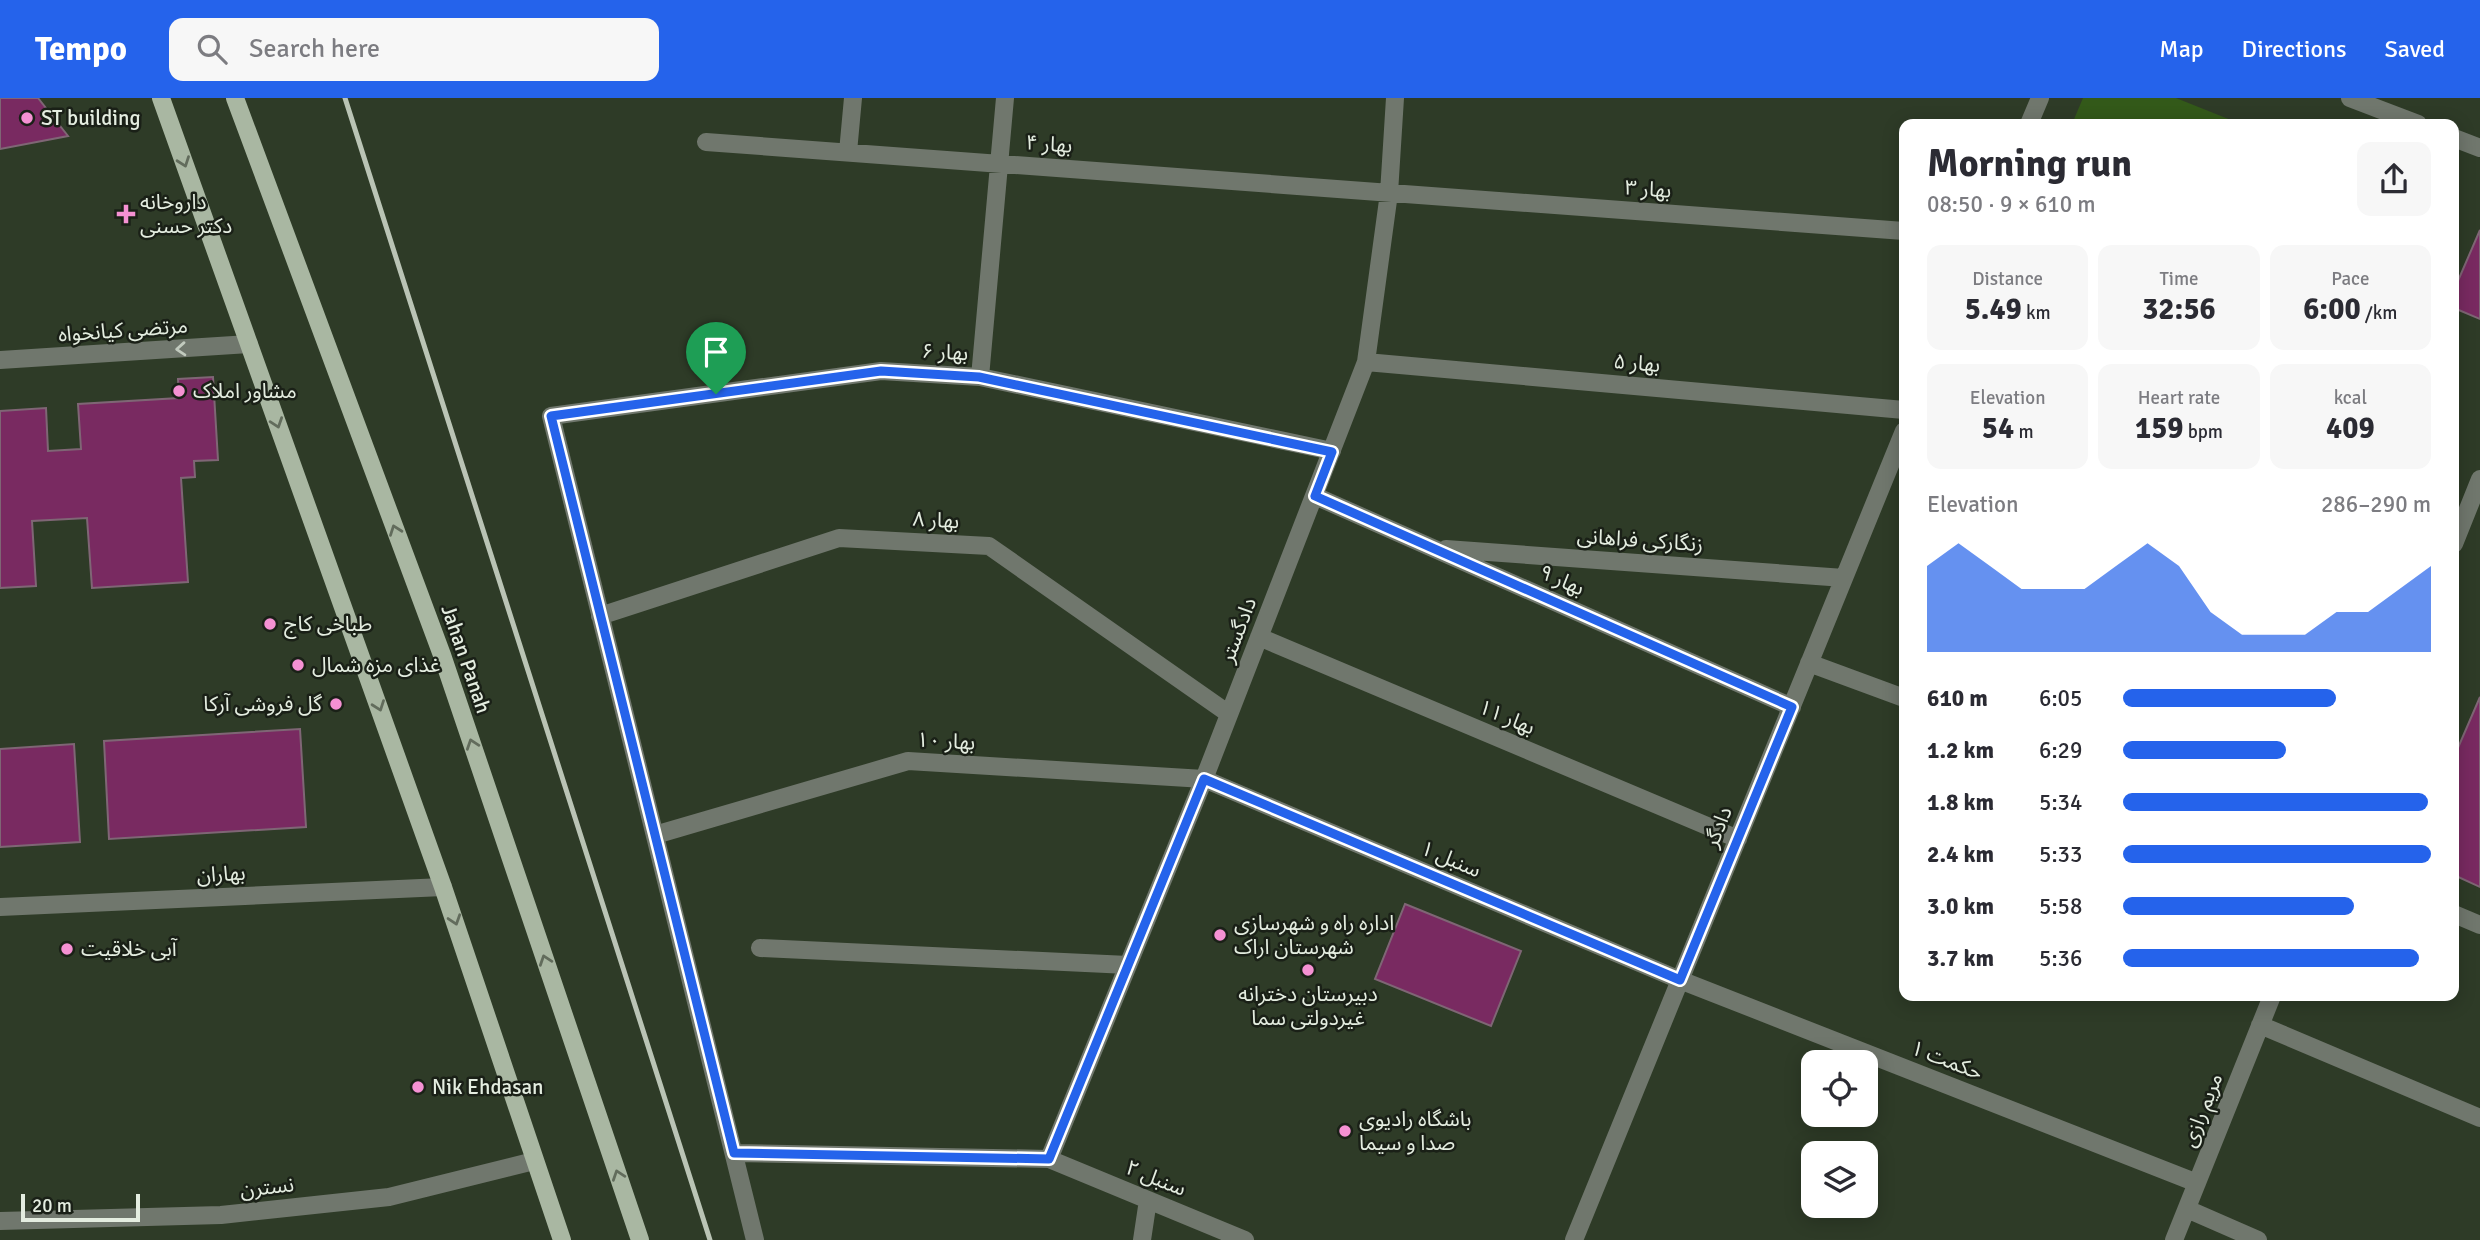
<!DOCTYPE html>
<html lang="en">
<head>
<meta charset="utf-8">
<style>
  body { margin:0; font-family:Signika,"Noto Sans Arabic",sans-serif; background:#f7f7f7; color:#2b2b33; height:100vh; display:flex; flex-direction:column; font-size:26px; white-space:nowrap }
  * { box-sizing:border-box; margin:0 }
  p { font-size:23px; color:#7c7c81 }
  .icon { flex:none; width:38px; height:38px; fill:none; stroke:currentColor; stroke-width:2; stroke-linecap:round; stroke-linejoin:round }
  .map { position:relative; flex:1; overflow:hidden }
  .details { position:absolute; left:1899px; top:21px; width:560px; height:882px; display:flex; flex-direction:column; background:#fff; border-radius:14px; box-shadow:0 4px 18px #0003 }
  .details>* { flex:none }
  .fabs { position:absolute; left:1801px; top:952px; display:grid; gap:14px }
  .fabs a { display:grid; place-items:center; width:77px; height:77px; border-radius:14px; background:#fff; box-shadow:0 4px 18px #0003; font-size:35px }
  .scale { position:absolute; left:21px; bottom:18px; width:119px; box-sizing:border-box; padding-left:7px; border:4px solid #e4ede0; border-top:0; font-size:19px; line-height:24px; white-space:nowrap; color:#e4ede0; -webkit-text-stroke:5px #1a2017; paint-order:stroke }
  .pin { position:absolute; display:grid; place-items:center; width:60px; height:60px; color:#fff; margin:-72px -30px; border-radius:50% 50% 50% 0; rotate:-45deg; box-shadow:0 0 7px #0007 }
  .pin .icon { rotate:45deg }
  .round { display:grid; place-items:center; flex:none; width:74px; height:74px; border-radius:14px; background:#f7f7f7 }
  .overview { display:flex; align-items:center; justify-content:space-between; height:119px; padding:0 28px }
  h1 { font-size:38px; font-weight:700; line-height:52px }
  .metrics { display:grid; grid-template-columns:repeat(3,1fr); gap:10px; height:119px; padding:7px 28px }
  .metrics div { display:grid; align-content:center; border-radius:14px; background:#f7f7f7; text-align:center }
  .metrics b { font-size:30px; font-weight:700 }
  .metrics small { font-size:19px; font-weight:400 }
  .metrics p { font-size:19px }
  .chart { height:196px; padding:14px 28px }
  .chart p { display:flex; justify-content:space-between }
  .chart svg { width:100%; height:126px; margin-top:7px; fill:#2563eb; opacity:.7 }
  ul { padding:0 28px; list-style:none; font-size:23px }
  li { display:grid; grid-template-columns:112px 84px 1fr; align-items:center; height:52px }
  li i { height:18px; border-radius:9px; background:#2563eb }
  header { display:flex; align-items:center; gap:42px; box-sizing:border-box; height:98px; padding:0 35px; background:#2563eb; color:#fff }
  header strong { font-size:33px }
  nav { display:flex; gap:38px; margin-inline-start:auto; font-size:24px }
  .search { width:490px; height:63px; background:#f7f7f7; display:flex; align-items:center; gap:18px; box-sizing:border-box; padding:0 24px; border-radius:14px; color:#7c7c81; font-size:26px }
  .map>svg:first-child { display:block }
  .green { fill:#335919 }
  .building { fill:#792a61; stroke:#7f6675; stroke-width:2 }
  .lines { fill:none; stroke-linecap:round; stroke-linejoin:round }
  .minor { stroke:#70776d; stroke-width:18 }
  .major { stroke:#a9b7a2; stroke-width:18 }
  .rail { stroke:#bac4b5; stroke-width:5 }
  .oneway { stroke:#626c5c }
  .oneway2 { stroke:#c1cabe }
  .route-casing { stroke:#fff; stroke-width:14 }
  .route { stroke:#2563eb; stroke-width:9 }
  .poi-dot { fill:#f591d3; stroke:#1a2017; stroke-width:2.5 }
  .labels { text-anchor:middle; stroke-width:5; stroke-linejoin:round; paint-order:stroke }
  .poi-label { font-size:21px; fill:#e4ede0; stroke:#1a2017; text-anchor:start }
  .street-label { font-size:21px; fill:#e4ede0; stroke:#1a2017 }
</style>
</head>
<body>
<header>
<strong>Tempo</strong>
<div class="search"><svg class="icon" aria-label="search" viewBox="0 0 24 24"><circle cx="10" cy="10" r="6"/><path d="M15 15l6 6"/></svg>Search here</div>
<nav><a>Map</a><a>Directions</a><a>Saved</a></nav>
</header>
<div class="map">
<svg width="2480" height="1142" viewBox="0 0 2480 1142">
  <rect width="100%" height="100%" fill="#2e3b27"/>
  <path class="green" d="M 2083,0 L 2176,0 L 2241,26 L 2072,26 Z"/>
  <path class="building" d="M 0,0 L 38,0 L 68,38 L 0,51 Z
    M 2480,132 L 2480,221 L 2454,210 L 2454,192 Z
    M 213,279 L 218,362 L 194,363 L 195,379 L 181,380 L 188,484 L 92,490 L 87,420 L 32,423 L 36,488 L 0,490 L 0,313 L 46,310 L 48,353 L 81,351 L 78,306 L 179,300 L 178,281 Z
    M 2480,599 L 2480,789 L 2454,777 L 2454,659 Z
    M 300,631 L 306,729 L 109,741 L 104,643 Z
    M 74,646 L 80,744 L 0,749 L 0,651 Z
    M 1405,806 L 1521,853 L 1491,928 L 1375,881 Z"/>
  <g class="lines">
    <path class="minor" d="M 2350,0 L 2418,26
      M 2029,26 L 2040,0
      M 2454,40 L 2480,50
      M 706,44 L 1904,133
      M 848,54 L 853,0
      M 0,262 L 249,246
      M 1366,264 L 1904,312
      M 980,279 L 1005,0
      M 1315,398 L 1792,609
      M 2454,446 L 2480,381
      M 1446,451 L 1844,480
      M 600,518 L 839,440 L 989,448 L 1229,616
      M 1259,539 L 1738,741
      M 1809,565 L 1904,600
      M 655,737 L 908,663 L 1204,681 L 1680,882 L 2197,1085
      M 0,809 L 443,789
      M 2454,816 L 2480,827
      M 760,850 L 1128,867
      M 2260,927 L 2480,1020
      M 734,1055 L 1049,1061 L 1245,1142
      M 1049,1061 L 1204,681 L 1366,264 L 1389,95 L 1395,0
      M 2187,1111 L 2258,1142
      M 0,1123 L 221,1117 L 389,1099 L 534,1063
      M 755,1142 L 551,318 L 881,273 L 980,279 L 1332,353
      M 1142,1142 L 1148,1102
      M 1574,1142 L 1904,333
      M 2174,1142 L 2272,898"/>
    <path class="major" d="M 161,0 L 443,789 L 562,1142
      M 235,0 L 442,557 L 640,1142"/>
    <path class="rail" d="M 345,0 L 710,1142"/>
  </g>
  <defs><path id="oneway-chevron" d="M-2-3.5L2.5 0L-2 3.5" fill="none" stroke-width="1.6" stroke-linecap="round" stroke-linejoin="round" transform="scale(1.75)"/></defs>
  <g class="oneway">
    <use href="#oneway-chevron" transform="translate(184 64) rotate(70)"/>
    <use href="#oneway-chevron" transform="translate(277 325) rotate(71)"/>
    <use href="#oneway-chevron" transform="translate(395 432) rotate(-110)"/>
    <use href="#oneway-chevron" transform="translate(379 608) rotate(70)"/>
    <use href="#oneway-chevron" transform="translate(472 646) rotate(-109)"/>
    <use href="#oneway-chevron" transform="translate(455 822) rotate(72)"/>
    <use href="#oneway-chevron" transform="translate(545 862) rotate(-109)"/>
    <use href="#oneway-chevron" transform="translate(618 1077) rotate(-109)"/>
  </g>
  <use class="oneway2" href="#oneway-chevron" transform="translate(181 251) rotate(176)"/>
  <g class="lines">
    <defs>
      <path id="route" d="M 881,273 L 979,279 L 1332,354 L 1315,398 L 1792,609 L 1680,882 L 1204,681 L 1049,1061 L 734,1055 L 551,318 Z"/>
    </defs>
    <use href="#route" class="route-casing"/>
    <use href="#route" class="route"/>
  </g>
  <g class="poi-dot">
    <circle cx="27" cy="20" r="7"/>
    <path d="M122.5 105.5h7v7h7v7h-7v7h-7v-7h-7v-7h7z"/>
    <circle cx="179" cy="293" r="7"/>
    <circle cx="270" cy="526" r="7"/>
    <circle cx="298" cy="567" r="7"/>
    <circle cx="336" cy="606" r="7"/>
    <circle cx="1220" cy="837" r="7"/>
    <circle cx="67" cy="851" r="7"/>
    <circle cx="1308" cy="872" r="7"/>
    <circle cx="418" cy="989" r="7"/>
    <circle cx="1345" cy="1033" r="7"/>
  </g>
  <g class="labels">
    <g class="poi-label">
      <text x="41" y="27">ST building</text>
      <text x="140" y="111">داروخانه<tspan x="140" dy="24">دکتر حسنی</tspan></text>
      <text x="193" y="300">مشاور املاک</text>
      <text x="284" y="533">طباخی کاج</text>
      <text x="312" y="574">غذای مزه شمال</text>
      <text x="322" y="613" text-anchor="end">گل فروشی آرکا</text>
      <text x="1234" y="832">اداره راه و شهرسازی<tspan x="1234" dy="24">شهرستان اراک</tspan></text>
      <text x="81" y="858">آبی خلاقیت</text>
      <text x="1308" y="903" text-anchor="middle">دبیرستان دخترانه<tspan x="1308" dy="24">غیردولتی سما</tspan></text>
      <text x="432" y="996">Nik Ehdasan</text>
      <text x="1359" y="1028">باشگاه رادیوی<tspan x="1359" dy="24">صدا و سیما</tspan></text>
    </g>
    <g class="street-label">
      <text transform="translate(1049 46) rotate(4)" y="7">بهار ۴</text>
      <text transform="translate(1648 91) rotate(4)" y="7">بهار ۳</text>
      <text transform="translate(123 232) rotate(-4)" y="7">مرتضی کیانخواه</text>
      <text transform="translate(945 254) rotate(3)" y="7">بهار ۶</text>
      <text transform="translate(1637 265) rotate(5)" y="7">بهار ۵</text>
      <text transform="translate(936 422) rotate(3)" y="7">بهار ۸</text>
      <text transform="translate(1640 442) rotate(4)" y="7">زنگارکی فراهانی</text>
      <text transform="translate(1562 482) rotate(24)" y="7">بهار ۹</text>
      <text transform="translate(1238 532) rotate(-69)" y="7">دادگستر</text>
      <text transform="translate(466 561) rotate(71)" y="7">Jahan Panah</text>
      <text transform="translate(1507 619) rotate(23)" y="7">بهار ۱۱</text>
      <text transform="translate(946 643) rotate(3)" y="7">بهار ۱۰</text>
      <text transform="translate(1718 729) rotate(-68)" y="7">دادگر</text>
      <text transform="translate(1451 761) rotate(23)" y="7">سنبل ۱</text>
      <text transform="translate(221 776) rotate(-3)" y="7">بهاران</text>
      <text transform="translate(1947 962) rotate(21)" y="7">حکمت ۱</text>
      <text transform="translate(2202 1012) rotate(-68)" y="7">مریم رازی</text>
      <text transform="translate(1156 1080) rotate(22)" y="7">سنبل ۲</text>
      <text transform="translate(267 1089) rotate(-6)" y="7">نسترن</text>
    </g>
  </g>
</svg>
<div class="fabs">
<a><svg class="icon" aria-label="locate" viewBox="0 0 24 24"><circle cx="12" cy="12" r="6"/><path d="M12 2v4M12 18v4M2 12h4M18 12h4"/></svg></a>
<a><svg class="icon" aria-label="layers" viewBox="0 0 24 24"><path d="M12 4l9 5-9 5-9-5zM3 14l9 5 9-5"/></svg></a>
</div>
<div class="scale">20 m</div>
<div class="pin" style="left:716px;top:296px;background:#1e9e55"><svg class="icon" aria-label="arrive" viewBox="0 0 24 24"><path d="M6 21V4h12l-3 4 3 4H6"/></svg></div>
<section class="details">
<div class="overview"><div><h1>Morning run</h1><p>08:50 · 9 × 610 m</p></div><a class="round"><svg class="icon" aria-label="share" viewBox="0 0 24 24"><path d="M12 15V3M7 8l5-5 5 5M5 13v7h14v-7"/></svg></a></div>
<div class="metrics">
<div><p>Distance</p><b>5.49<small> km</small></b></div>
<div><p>Time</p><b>32:56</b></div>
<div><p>Pace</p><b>6:00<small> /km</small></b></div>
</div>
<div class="metrics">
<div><p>Elevation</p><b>54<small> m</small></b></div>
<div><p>Heart rate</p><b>159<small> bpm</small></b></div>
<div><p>kcal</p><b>409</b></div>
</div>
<div class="chart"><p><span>Elevation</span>286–290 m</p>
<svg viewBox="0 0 160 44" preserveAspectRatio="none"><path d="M0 44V14L10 6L20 14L30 22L40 22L50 22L60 14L70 6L80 14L90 30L100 38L110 38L120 38L130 30L140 30L150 22L160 14V44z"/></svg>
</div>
<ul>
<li><b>610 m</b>6:05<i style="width:69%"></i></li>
<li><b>1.2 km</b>6:29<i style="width:53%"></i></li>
<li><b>1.8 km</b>5:34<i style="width:99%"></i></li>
<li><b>2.4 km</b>5:33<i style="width:100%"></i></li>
<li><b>3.0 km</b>5:58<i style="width:75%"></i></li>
<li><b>3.7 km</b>5:36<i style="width:96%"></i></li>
</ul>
</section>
</div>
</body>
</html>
